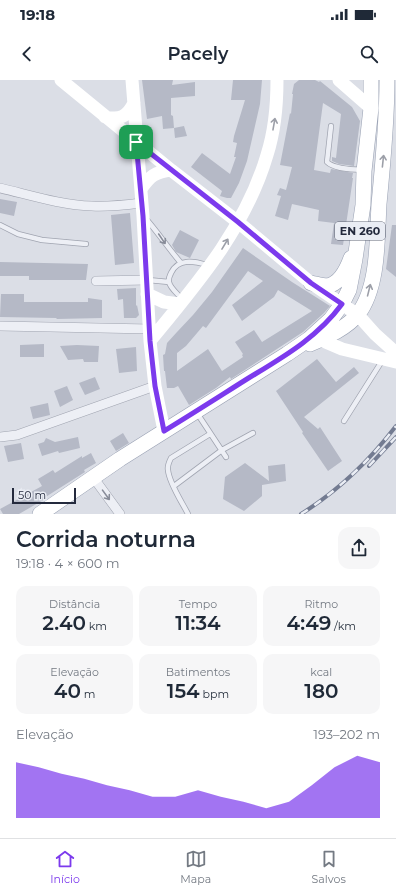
<!DOCTYPE html>
<html lang="pt">
<head>
<meta charset="utf-8">
<style>
  body { margin:0; font-family:Montserrat,sans-serif; background:#f6f6f7; color:#1f2937; height:100vh; display:flex; flex-direction:column; font-size:15px; white-space:nowrap }
  * { box-sizing:border-box; margin:0 }
  p { font-size:13px; color:#747a83 }
  .icon { flex:none; width:22px; height:22px; fill:none; stroke:currentColor; stroke-width:2; stroke-linecap:round; stroke-linejoin:round }
  .map { position:relative; height:434px; overflow:hidden }
  .details { display:flex; flex-direction:column; background:#fff; flex:1 }
  .details>* { flex:none }
  .scale { position:absolute; left:12px; bottom:10px; width:64px; box-sizing:border-box; padding-left:4px; border:2px solid #242a3d; border-top:0; font-size:11px; line-height:14px; white-space:nowrap; color:#242a3d; -webkit-text-stroke:3px #eaedf4; paint-order:stroke }
  .pin { position:absolute; display:grid; place-items:center; width:34px; height:34px; color:#fff; margin:-17px; border-radius:8px; box-shadow:0 2px 6px #0006 }
  .round { display:grid; place-items:center; flex:none; width:42px; height:42px; border-radius:12px; background:#f6f6f7 }
  .summary { display:flex; align-items:center; justify-content:space-between; height:68px; padding:0 16px }
  h1 { font-size:22px; font-weight:600; line-height:30px }
  .stats { display:grid; grid-template-columns:repeat(3,1fr); gap:6px; height:68px; padding:4px 16px }
  .stats div { display:grid; align-content:center; border-radius:10px; background:#f6f6f7; text-align:center }
  .stats b { font-size:20px; font-weight:600 }
  .stats small { font-size:11px; font-weight:400 }
  .stats p { font-size:11px }
  .chart { height:112px; padding:8px 16px }
  .chart p { display:flex; justify-content:space-between }
  .chart svg { width:100%; height:72px; margin-top:4px; fill:#7c3aed; opacity:.7 }
  .status { display:flex; justify-content:space-between; align-items:center; height:28px; padding:0 20px; background:#fff; direction:ltr }
  .status svg { height:11px; fill:currentColor }
  header { display:flex; justify-content:space-between; align-items:center; height:52px; padding:0 16px; background:#fff; font-size:18px; font-weight:600 }
  .tabs { display:flex; justify-content:space-around; align-items:center; height:56px; border-top:1px solid #e0e1e3; background:#fff; font-size:11px; color:#747a83 }
  .tabs a { display:grid; justify-items:center; gap:2px }
  .tabs .active { color:#7c3aed }
  .map>svg:first-child { display:block }
  .building { fill:#b5b9c6; fill-rule:evenodd }
  .lines { fill:none; stroke-linecap:round; stroke-linejoin:round }
  .lane-casing { stroke:#a0a4b0; stroke-width:6 }
  .street-casing { stroke:#a0a4b0; stroke-width:10 }
  .primary-casing { stroke:#99a1b3; stroke-width:16 }
  .lane { stroke:#edeff5; stroke-width:4.5 }
  .street { stroke:#edeff5; stroke-width:9 }
  .secondary { stroke:#fff; stroke-width:13 }
  .primary { stroke:#fff; stroke-width:15 }
  .rail-casing { stroke:#737b91; stroke-width:4 }
  .rail { stroke:#eaedf4; stroke-width:2.5; stroke-dasharray:8; stroke-linecap:butt }
  .oneway { stroke:#9c9fa8 }
  .oneway2 { stroke:#888c99 }
  .route-casing { stroke:#fff; stroke-width:8 }
  .route { stroke:#7c3aed; stroke-width:5 }
  .labels { text-anchor:middle; stroke-width:3; stroke-linejoin:round; paint-order:stroke }
  .shield { fill:#eaedf4; stroke:#5f6474; stroke-width:1 }
  .shield-label { font-size:11px; font-weight:bold; fill:#242a3d }
</style>
</head>
<body>
<div class="status"><b>19:18</b><svg viewBox="0 0 49 12"><path d="M0 12V9h3v3zM5 12V6h3v6zM10 12V3h3v9zM15 12V0h3v12zM26 1h20v11H26zM47 4h2v5h-2z"/></svg></div>
<header><svg class="icon" aria-label="back" viewBox="0 0 24 24"><path d="M15 5l-7 7 7 7"/></svg>Pacely<svg class="icon" aria-label="search" viewBox="0 0 24 24"><circle cx="10" cy="10" r="6"/><path d="M15 15l6 6"/></svg></header>
<div class="map">
<svg width="396" height="434" viewBox="0 0 396 434">
  <rect width="100%" height="100%" fill="#dbdee6"/>
  <path class="building" d="M 142,0 L 173,0 L 172,5 L 195,2 L 195,16 L 171,18 L 171,35 L 173,36 L 174,48 L 163,49 L 162,36 L 147,39 Z
    M 233,0 L 262,0 L 260,24 L 247,81 L 239,103 L 231,118 L 227,118 L 220,116 L 222,111 L 191,87 L 202,73 L 230,94 L 236,77 L 234,77 L 237,63 L 233,62 L 234,56 L 245,20 L 231,20 Z
    M 299,0 L 315,0 L 319,2 L 320,1 L 352,27 L 360,41 L 354,86 L 339,84 L 332,81 L 332,77 L 336,78 L 341,34 L 323,23 L 314,90 L 330,93 L 331,89 L 353,93 L 352,98 L 353,98 L 343,165 L 331,164 L 334,143 L 318,141 L 319,130 L 292,124 L 288,140 L 275,136 L 281,116 L 277,115 L 280,108 L 286,110 L 292,87 L 280,85 L 290,33 L 291,34 L 293,14 L 292,14 L 294,4 Z
    M 184,46 L 187,56 L 175,58 L 174,48 Z
    M 0,119 L 17,122 L 14,136 L 0,133 Z
    M 130,133 L 134,183 L 115,185 L 111,135 Z
    M 392,145 L 396,145 L 396,197 L 386,189 Z
    M 180,150 L 199,160 L 190,178 L 176,172 L 172,165 Z
    M 243,168 L 292,202 L 330,226 L 324,233 L 303,252 L 231,299 L 230,297 L 216,308 L 189,325 L 178,306 L 174,308 L 167,308 L 165,291 L 164,291 L 163,275 L 165,274 L 167,263 L 177,252 L 193,235 L 212,212 ZM 248,191 L 263,201 L 232,225 L 242,241 L 274,217 L 278,210 L 312,231 L 262,262 L 254,250 L 235,262 L 243,274 L 242,275 L 243,277 L 222,291 L 208,269 L 177,291 L 177,273 L 186,266 L 203,246 L 206,248 Z
    M 0,182 L 88,184 L 86,200 L 29,200 L 29,196 L 0,196 Z
    M 136,208 L 136,226 L 137,225 L 139,235 L 136,238 L 124,238 L 123,219 L 118,220 L 117,209 Z
    M 1,214 L 24,214 L 24,222 L 88,222 L 88,218 L 102,220 L 102,238 L 57,239 L 56,238 L 0,237 Z
    M 44,264 L 44,277 L 20,277 L 20,265 Z
    M 77,265 L 99,266 L 98,282 L 84,282 L 83,279 L 68,280 L 60,266 Z
    M 136,267 L 137,291 L 119,293 L 116,269 Z
    M 317,279 L 336,302 L 354,287 L 359,293 L 304,337 L 318,349 L 320,347 L 342,381 L 328,391 L 302,353 L 303,352 L 276,311 Z
    M 95,297 L 100,309 L 85,315 L 79,303 Z
    M 67,306 L 73,320 L 60,327 L 54,311 Z
    M 48,323 L 50,335 L 33,339 L 30,327 Z
    M 123,353 L 129,363 L 116,371 L 110,361 Z
    M 78,357 L 80,368 L 59,373 L 58,371 L 42,376 L 38,364 L 44,362 L 46,358 L 55,362 Z
    M 21,363 L 24,379 L 8,382 L 4,366 Z
    M 91,373 L 96,383 L 84,390 L 85,392 L 44,418 L 45,419 L 19,434 L 3,434 L 0,429 L 42,406 L 38,399 L 53,390 L 55,393 L 82,376 L 82,378 Z
    M 245,383 L 269,401 L 268,386 L 285,384 L 286,401 L 262,405 L 262,416 L 244,431 L 223,419 L 225,397 Z"/>
  <g class="lines">
    <defs>
      <path id="lane" d="M 331,46 L 327,82 C 334,89 351,89 361,90
        M 147,140 C 159,154 169,169 181,183
        M 0,145 L 18,154 L 42,160 L 86,164
        M 148,200 L 169,202
        M 182,219 C 178,214 170,208 169,202 C 168,198 170,196 171,193 C 178,178 194,181 207,185
        M 197,333 L 226,377
        M 344,341 L 382,281
        M 174,406 L 222,370 L 253,353
        M 188,434 C 182,422 169,403 168,390 C 167,386 169,382 171,378 L 210,354"/>
      <path id="street" d="M 0,108 C 30,115 61,125 92,126 C 109,127 125,125 141,123
        M 96,201 L 147,200
        M 0,246 L 150,249
        M 0,357 L 17,355 L 155,306
        M 93,397 L 120,434"/>
      <path id="primary" d="M 311,203 C 316,204 322,206 327,206 C 340,204 347,189 351,178
        M 310,264 C 326,258 348,247 358,234 C 379,207 377,157 379,124 C 383,83 387,42 387,0
        M 40,434 L 120,379 L 287,274 L 309,259 L 331,239 L 342,224 L 349,210 L 355,179 L 363,125 L 364,91 L 371,28 L 371,0"/>
    </defs>
    <use href="#lane" class="lane-casing"/>
    <use href="#street" class="street-casing"/>
    <use href="#primary" class="primary-casing"/>
    <use href="#lane" class="lane"/>
    <use href="#street" class="street"/>
    <path class="secondary" d="M 61,0 L 171,90 L 238,142 L 311,203 L 358,235 L 375,254 L 396,273
      M 132,0 L 143,136 L 150,261 L 155,306 L 164,351
      M 339,0 L 371,28
      M 105,37 C 120,40 127,37 134,23
      M 141,109 C 150,96 155,92 171,90
      M 147,214 L 164,222 L 180,224
      M 321,260 L 342,269 L 396,282
      M 150,261 C 197,204 246,147 267,75 C 275,50 277,25 277,0"/>
    <use href="#primary" class="primary"/>
    <defs>
      <path id="rail" d="M 369,386 L 396,357
        M 301,434 C 338,411 370,380 396,346"/>
    </defs>
    <use href="#rail" class="rail-casing"/>
    <use href="#rail" class="rail"/>
  </g>
  <defs><path id="oneway-shaft" d="M-6 0H5M1.5-3L5.5 0L1.5 3" fill="none" stroke-width="1.6" stroke-linecap="round" stroke-linejoin="round"/></defs>
  <g class="oneway">
    <use href="#oneway-shaft" transform="translate(274 44) rotate(-80)"/>
    <use href="#oneway-shaft" transform="translate(383 81) rotate(-84)"/>
    <use href="#oneway-shaft" transform="translate(225 164) rotate(-59)"/>
    <use href="#oneway-shaft" transform="translate(369 210) rotate(-76)"/>
  </g>
  <g class="oneway2">
    <use href="#oneway-shaft" transform="translate(162 159) rotate(56)"/>
    <use href="#oneway-shaft" transform="translate(106 415) rotate(54)"/>
  </g>
  <g class="lines">
    <defs>
      <path id="route" d="M 136,62 L 238,142 L 311,203 L 342,224 C 317,258 283,277 247,299 C 220,316 192,334 164,351 L 155,306 L 150,261 L 143,136 Z"/>
    </defs>
    <use href="#route" class="route-casing"/>
    <use href="#route" class="route"/>
  </g>
  <g class="labels">
    <rect class="shield" x="335" y="142" width="50" height="18" rx="3"/>
    <g class="shield-label">
      <text x="360" y="155">EN 260</text>
    </g>
  </g>
</svg>
<div class="scale">50 m</div>
<div class="pin" style="left:136px;top:62px;background:#1e9e55"><svg class="icon" aria-label="arrive" viewBox="0 0 24 24"><path d="M6 21V4h12l-3 4 3 4H6"/></svg></div>
</div>
<section class="details">
<div class="summary"><div><h1>Corrida noturna</h1><p>19:18 · 4 × 600 m</p></div><a class="round"><svg class="icon" aria-label="share" viewBox="0 0 24 24"><path d="M12 15V3M7 8l5-5 5 5M5 13v7h14v-7"/></svg></a></div>
<div class="stats">
<div><p>Distância</p><b>2.40<small> km</small></b></div>
<div><p>Tempo</p><b>11:34</b></div>
<div><p>Ritmo</p><b>4:49<small> /km</small></b></div>
</div>
<div class="stats">
<div><p>Elevação</p><b>40<small> m</small></b></div>
<div><p>Batimentos</p><b>154<small> bpm</small></b></div>
<div><p>kcal</p><b>180</b></div>
</div>
<div class="chart"><p><span>Elevação</span>193–202 m</p>
<svg viewBox="0 0 160 44" preserveAspectRatio="none"><path d="M0 44V10L10 13L20 17L30 20L40 24L50 27L60 31L70 31L80 27L90 31L100 34L110 38L120 34L130 24L140 13L150 6L160 10V44z"/></svg>
</div>
</section>
<nav class="tabs">
<a class="active"><svg class="icon" aria-label="home" viewBox="0 0 24 24"><path d="M3 11l9-7 9 7M6 9v11h12V9"/></svg>Início</a>
<a><svg class="icon" aria-label="map" viewBox="0 0 24 24"><path d="M3 6l6-2 6 2 6-2v14l-6 2-6-2-6 2zM9 4v14M15 6v14"/></svg>Mapa</a>
<a><svg class="icon" aria-label="saved" viewBox="0 0 24 24"><path d="M7 4h10v16l-5-4-5 4z"/></svg>Salvos</a>
</nav>
</body>
</html>
